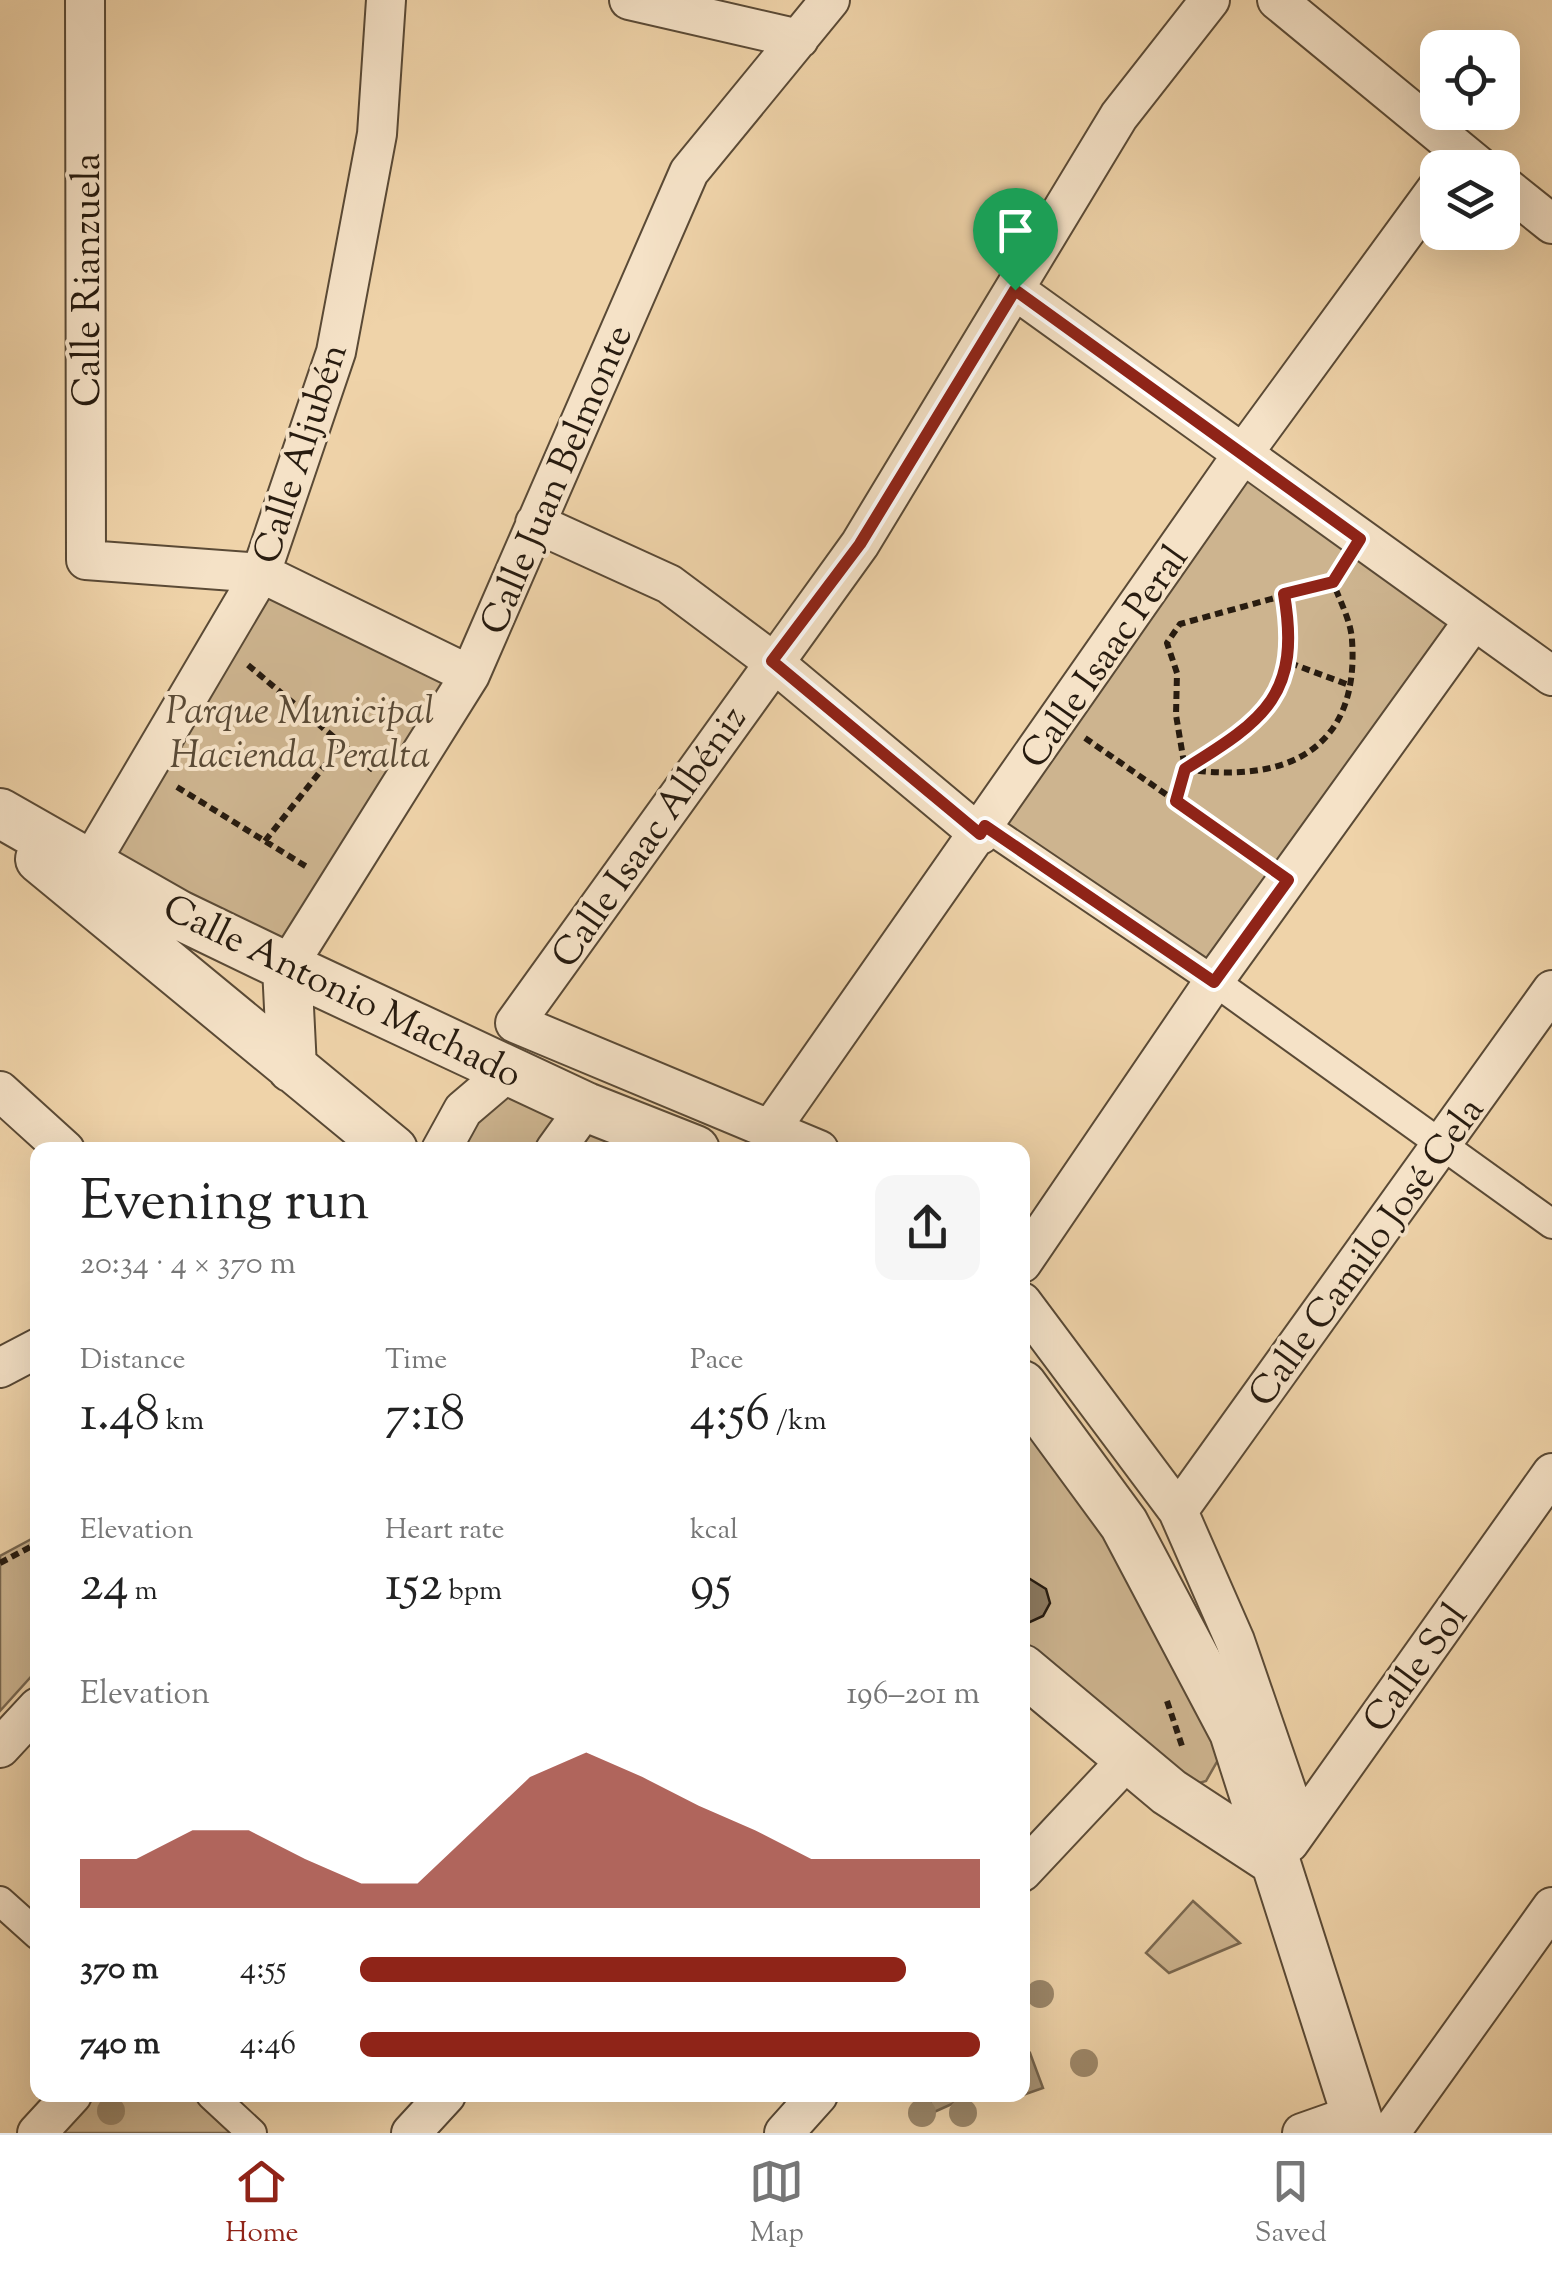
<!DOCTYPE html>
<html lang="en">
<head>
<meta charset="utf-8">
<style>
  body { margin:0; font-family:"Sorts Mill Goudy",serif; background:#f6f6f6; color:#222; height:100vh; display:flex; flex-direction:column; font-size:38px; white-space:nowrap }
  * { box-sizing:border-box; margin:0 }
  p { font-size:32px; color:#767676 }
  .icon { flex:none; width:55px; height:55px; fill:none; stroke:currentColor; stroke-width:2; stroke-linecap:round; stroke-linejoin:round }
  .map { position:relative; flex:1; overflow:hidden }
  .panel { position:absolute; left:30px; top:1142px; width:1000px; height:960px; display:flex; flex-direction:column; background:#fff; border-radius:20px; box-shadow:0 10px 40px #0002 }
  .panel>* { flex:none }
  .buttons { position:absolute; left:1420px; top:30px; display:grid; gap:20px }
  .buttons a { display:grid; place-items:center; width:100px; height:100px; border-radius:20px; background:#fff; box-shadow:0 10px 40px #0002; font-size:50px }
  .pin { position:absolute; display:grid; place-items:center; width:85px; height:85px; color:#fff; margin:-102px -42px; border-radius:50% 50% 50% 0; rotate:-45deg; box-shadow:0 0 10px #0007 }
  .pin .icon { rotate:45deg }
  .round { display:grid; place-items:center; flex:none; width:105px; height:105px; border-radius:20px; background:#f6f6f6 }
  .overview { display:flex; align-items:center; justify-content:space-between; height:170px; padding:0 50px }
  h1 { font-size:55px; font-weight:600; line-height:75px }
  .metrics { display:grid; grid-template-columns:repeat(3,1fr); gap:15px; height:170px; padding:10px 50px }
  .metrics div { display:grid; align-content:center }
  .metrics b { font-size:50px; font-weight:600 }
  .metrics small { font-size:28px; font-weight:400 }
  .metrics p { font-size:28px }
  .chart { height:280px; padding:20px 50px }
  .chart p { display:flex; justify-content:space-between }
  .chart svg { width:100%; height:180px; margin-top:10px; fill:#8f2418; opacity:.7 }
  ul { padding:0 50px; list-style:none; font-size:32px }
  li { display:grid; grid-template-columns:160px 120px 1fr; align-items:center; height:75px }
  li i { height:25px; border-radius:12px; background:#8f2418 }
  .tabs { display:flex; justify-content:space-around; align-items:center; height:140px; border-top:2px solid #e0e0e0; background:#fff; font-size:28px; color:#767676 }
  .tabs a { display:grid; justify-items:center; gap:5px }
  .tabs .selected { color:#8f2418 }
  .map>svg:first-child { display:block }
  .green { fill:#cdb48f; stroke:#7a6850; stroke-width:2.5 }
  .water { fill:#ab9575; stroke:#77654d; stroke-width:2.5 }
  .building { fill:#8f7b60; stroke:#281c10; stroke-width:2.5 }
  .lines { fill:none; stroke-linecap:round; stroke-linejoin:round }
  .pedestrian-casing { stroke:#5a4a36; stroke-width:32 }
  .minor-casing { stroke:#5a4a36; stroke-width:42 }
  .tertiary-casing { stroke:#5a4a36; stroke-width:52 }
  .path { stroke:#281c10; stroke-width:6; stroke-dasharray:8 5; stroke-linecap:butt }
  .pedestrian { stroke:#f5e2c7; stroke-width:28 }
  .minor { stroke:#f5e2c7; stroke-width:38 }
  .tertiary { stroke:#f5e2c7; stroke-width:48 }
  .tree { fill:#9d886a }
  .route-casing { stroke:#fff; stroke-width:20 }
  .route { stroke:#8f2418; stroke-width:12 }
  .labels { text-anchor:middle; stroke-width:8; stroke-linejoin:round; paint-order:stroke }
  .street-label { font-size:38px; fill:#281c10; stroke:#f5e2c7 }
  .park-label { font-size:38px; font-style:italic; fill:#5a4a36; stroke:#f5e2c7 }
</style>
</head>
<body>
<div class="map">
<svg width="1552" height="2133" viewBox="0 0 1552 2133">
  <rect width="100%" height="100%" fill="#efd3a9"/>
  <filter id="stains"><feTurbulence type="fractalNoise" baseFrequency=".002" numOctaves="4"/><feColorMatrix values="0 0 0 0 .2 0 0 0 0 .09 0 0 0 0 .02 0 0 0 .5 -.17"/></filter>
  <radialGradient id="worn" r=".72"><stop offset=".6" stop-color="#630" stop-opacity="0"/><stop offset="1" stop-color="#630" stop-opacity=".3"/></radialGradient>
  <path class="green" d="M 1242,455 L 1474,620 L 1214,981 L 985,826 Z
    M 261,573 L 470,675 L 287,967 L 90,863 Z
    M 510,1070 L 695,1150 L 441,1150 Z
    M 1022,1385 L 1234,1732 L 1206,1781 L 1169,1792 L 1023,1669 Z
    M 37,1536 L 37,1670 L 0,1711 L 0,1556 Z
    M 1193,1901 L 1240,1943 L 1169,1973 L 1146,1953 Z
    M 72,2095 L 211,2095 L 252,2133 L 37,2133 Z"/>
  <path class="water" d="M 1030,2053 L 1043,2088 L 1023,2095 L 1023,2056 Z
    M 927,2095 L 972,2095 L 934,2112 Z"/>
  <path class="building" d="M 1030,1579 L 1046,1589 L 1050,1603 L 1043,1616 L 1030,1622 L 1022,1621 L 1022,1580 Z"/>
  <g class="lines">
    <defs>
      <path id="pedestrian" d="M 985,826 L 1214,981 L 1552,1224
        M 0,1901 L 38,1935
        M 211,2095 L 252,2133"/>
      <path id="minor" d="M 85,0 L 86,560 L 261,573 L 470,675
        M 629,0 L 799,39
        M 1277,0 L 1481,168
        M 1502,184 L 1552,224
        M 1015,290 L 1552,676
        M 535,523 L 669,584 L 772,661 L 980,835
        M 90,863 L 261,573 L 336,352 L 377,134 L 386,0
        M 287,967 L 470,675 L 689,172 L 830,0
        M 0,1091 L 65,1150
        M 772,1127 L 1242,455 L 1438,187
        M 441,1150 L 463,1110 L 510,1070
        M 555,1150 L 586,1107
        M 819,1150 L 515,1023 L 860,544 L 1119,116 L 1210,0
        M 1022,1263 L 1214,981 L 1474,620
        M 1022,1302 L 1178,1511 L 1235,1641 L 1299,1827
        M 0,1368 L 38,1348
        M 1178,1511 L 1552,990
        M 0,1748 L 38,1707
        M 1289,1843 L 1552,1473
        M 1022,1872 L 1129,1758
        M 37,2133 L 72,2095
        M 411,2133 L 446,2095
        M 784,2133 L 818,2095
        M 1302,2133 L 1356,2114
        M 1390,2133 L 1552,1907"/>
      <path id="tertiary" d="M 0,813 L 179,915 L 287,967 L 586,1107 L 695,1150
        M 40,859 L 393,1150
        M 287,967 L 292,1068
        M 1022,1385 L 1124,1524 L 1234,1732 L 1362,2133
        M 1022,1669 L 1169,1792 L 1276,1862"/>
    </defs>
    <use href="#pedestrian" class="pedestrian-casing"/>
    <use href="#minor" class="minor-casing"/>
    <use href="#tertiary" class="tertiary-casing"/>
    <path class="path" d="M 1290,663 L 1349,685
      M 248,665 L 373,770
      M 1085,738 L 1259,859
      M 1186,768 C 1266,719 1301,693 1284,594
      M 1185,769 C 1283,784 1360,752 1352,640 C 1351,621 1339,599 1333,582
      M 177,787 L 307,867
      M 1176,801 L 1185,769 L 1176,715 L 1177,673 L 1167,643 L 1180,624 L 1333,582 L 1343,565
      M 265,841 L 342,744
      M 0,1563 L 38,1543
      M 1167,1701 L 1182,1746"/>
    <use href="#pedestrian" class="pedestrian"/>
    <use href="#minor" class="minor"/>
    <use href="#tertiary" class="tertiary"/>
  </g>
  <g class="tree">
    <circle cx="1040" cy="1994" r="14"/>
    <circle cx="1084" cy="2063" r="14"/>
    <circle cx="111" cy="2111" r="14"/>
    <circle cx="922" cy="2113" r="14"/>
    <circle cx="963" cy="2113" r="14"/>
  </g>
  <g class="lines">
    <defs>
      <path id="route" d="M 1015,290 L 1360,539 L 1333,582 L 1284,594 C 1301,694 1266,719 1185,769 L 1176,801 L 1288,880 L 1214,982 L 985,826 L 980,834 L 772,661 L 860,544 Z"/>
    </defs>
    <use href="#route" class="route-casing"/>
    <use href="#route" class="route"/>
  </g>
  <g class="labels">
    <g class="street-label">
      <text transform="translate(86 280) rotate(-90)" y="13">Calle Rianzuela</text>
      <text transform="translate(299 453) rotate(-72)" y="13">Calle Aljubén</text>
      <text transform="translate(555 479) rotate(-67)" y="13">Calle Juan Belmonte</text>
      <text transform="translate(1103 656) rotate(-55)" y="13">Calle Isaac Peral</text>
      <text transform="translate(648 836) rotate(-55)" y="13">Calle Isaac Albéniz</text>
      <text transform="translate(343 990) rotate(26)" y="13">Calle Antonio Machado</text>
      <text transform="translate(1365 1251) rotate(-54)" y="13">Calle Camilo José Cela</text>
      <text transform="translate(1414 1667) rotate(-54)" y="13">Calle Sol</text>
    </g>
    <g class="park-label">
      <text x="300" y="723">Parque Municipal<tspan x="300" dy="44">Hacienda Peralta</tspan></text>
    </g>
  </g>
  <rect width="100%" height="100%" filter="url(#stains)"/>
  <rect width="100%" height="100%" fill="url(#worn)"/>
</svg>
<div class="buttons">
<a><svg class="icon" aria-label="locate" viewBox="0 0 24 24"><circle cx="12" cy="12" r="6"/><path d="M12 2v4M12 18v4M2 12h4M18 12h4"/></svg></a>
<a><svg class="icon" aria-label="layers" viewBox="0 0 24 24"><path d="M12 4l9 5-9 5-9-5zM3 14l9 5 9-5"/></svg></a>
</div>
<div class="pin" style="left:1015px;top:290px;background:#1e9e55"><svg class="icon" aria-label="arrive" viewBox="0 0 24 24"><path d="M6 21V4h12l-3 4 3 4H6"/></svg></div>
<section class="panel">
<div class="overview"><div><h1>Evening run</h1><p>20:34 · 4 × 370 m</p></div><a class="round"><svg class="icon" aria-label="share" viewBox="0 0 24 24"><path d="M12 15V3M7 8l5-5 5 5M5 13v7h14v-7"/></svg></a></div>
<div class="metrics">
<div><p>Distance</p><b>1.48<small> km</small></b></div>
<div><p>Time</p><b>7:18</b></div>
<div><p>Pace</p><b>4:56<small> /km</small></b></div>
</div>
<div class="metrics">
<div><p>Elevation</p><b>24<small> m</small></b></div>
<div><p>Heart rate</p><b>152<small> bpm</small></b></div>
<div><p>kcal</p><b>95</b></div>
</div>
<div class="chart"><p><span>Elevation</span>196–201 m</p>
<svg viewBox="0 0 160 44" preserveAspectRatio="none"><path d="M0 44V32L10 32L20 25L30 25L40 32L50 38L60 38L70 25L80 12L90 6L100 12L110 19L120 25L130 32L140 32L150 32L160 32V44z"/></svg>
</div>
<ul>
<li><b>370 m</b>4:55<i style="width:88%"></i></li>
<li><b>740 m</b>4:46<i style="width:100%"></i></li>
</ul>
</section>
</div>
<nav class="tabs">
<a class="selected"><svg class="icon" aria-label="home" viewBox="0 0 24 24"><path d="M3 11l9-7 9 7M6 9v11h12V9"/></svg>Home</a>
<a><svg class="icon" aria-label="map" viewBox="0 0 24 24"><path d="M3 6l6-2 6 2 6-2v14l-6 2-6-2-6 2zM9 4v14M15 6v14"/></svg>Map</a>
<a><svg class="icon" aria-label="saved" viewBox="0 0 24 24"><path d="M7 4h10v16l-5-4-5 4z"/></svg>Saved</a>
</nav>
</body>
</html>
